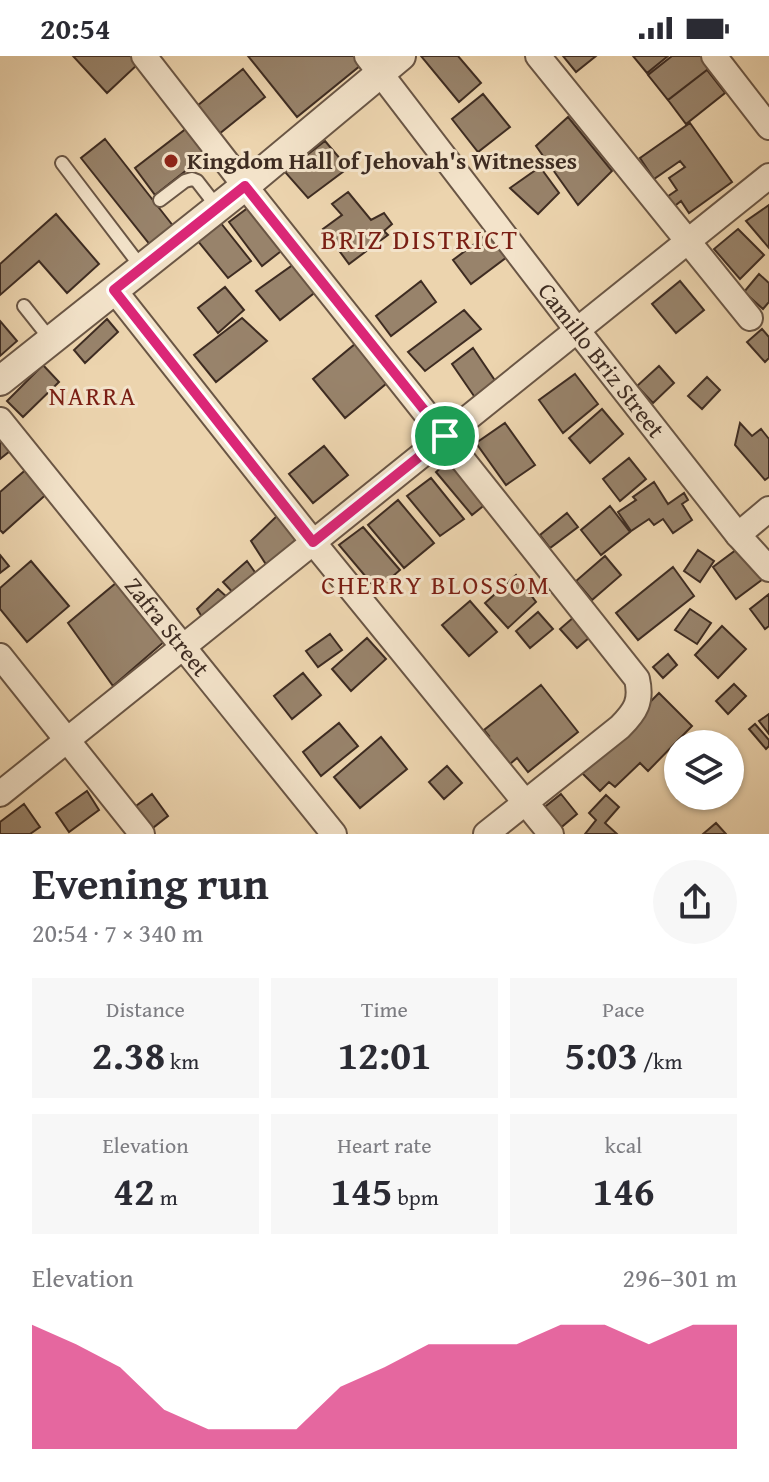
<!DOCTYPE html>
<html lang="en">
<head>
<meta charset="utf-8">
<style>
  body { margin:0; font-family:"Gentium Book Plus",serif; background:#f7f7f7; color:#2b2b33; height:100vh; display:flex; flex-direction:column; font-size:30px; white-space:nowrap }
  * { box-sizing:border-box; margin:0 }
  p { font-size:26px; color:#7c7c81 }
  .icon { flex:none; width:44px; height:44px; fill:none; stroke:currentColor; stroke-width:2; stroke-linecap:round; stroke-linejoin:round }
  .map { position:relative; height:778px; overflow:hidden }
  .drawer { display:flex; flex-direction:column; background:#fff; flex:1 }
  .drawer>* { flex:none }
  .fabs { position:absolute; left:664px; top:674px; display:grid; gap:16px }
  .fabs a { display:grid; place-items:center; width:80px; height:80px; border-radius:50%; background:#fff; box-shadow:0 2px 6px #0004; font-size:40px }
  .pin { position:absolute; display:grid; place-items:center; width:68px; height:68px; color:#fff; margin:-34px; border:4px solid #fff; border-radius:50%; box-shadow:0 2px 8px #0007 }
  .round { display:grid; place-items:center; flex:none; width:84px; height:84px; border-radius:42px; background:#f7f7f7 }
  .head { display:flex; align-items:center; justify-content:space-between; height:136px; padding:0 32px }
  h1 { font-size:44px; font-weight:800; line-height:60px }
  .stats { display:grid; grid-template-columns:repeat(3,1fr); gap:12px; height:136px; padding:8px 32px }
  .stats div { display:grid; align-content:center; border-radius:0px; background:#f7f7f7; text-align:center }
  .stats b { font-size:40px; font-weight:800 }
  .stats small { font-size:22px; font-weight:400 }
  .stats p { font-size:22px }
  .chart { height:224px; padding:16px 32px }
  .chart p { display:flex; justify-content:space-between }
  .chart svg { width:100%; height:144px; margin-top:8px; fill:#db2777; opacity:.7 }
  .status { display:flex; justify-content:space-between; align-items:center; height:56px; padding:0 40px; background:#fff; direction:ltr }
  .status svg { height:22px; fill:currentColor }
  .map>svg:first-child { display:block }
  .building { fill:#98836b; stroke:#3e2c22; stroke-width:2 }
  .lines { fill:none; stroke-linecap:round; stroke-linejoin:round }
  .service-casing { stroke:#6a5645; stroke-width:16 }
  .minor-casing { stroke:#6a5645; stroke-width:28 }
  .tertiary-casing { stroke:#6a5645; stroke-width:32 }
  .service { stroke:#f3e3ca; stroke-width:12 }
  .minor { stroke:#f3e3ca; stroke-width:24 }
  .tertiary { stroke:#f3e3ca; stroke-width:28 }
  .route-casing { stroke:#fff; stroke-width:16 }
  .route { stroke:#db2777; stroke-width:10 }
  .poi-dot { fill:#8f2418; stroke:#f3e3ca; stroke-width:3 }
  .labels { text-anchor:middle; stroke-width:6; stroke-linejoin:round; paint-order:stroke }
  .poi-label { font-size:24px; font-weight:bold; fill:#3e2c22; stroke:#f3e3ca; text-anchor:start }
  .street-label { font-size:24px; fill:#3e2c22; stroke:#f3e3ca }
  .neighbourhood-label { font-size:26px; letter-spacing:2px; fill:#7a1f14; stroke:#f3e3ca }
  .quarter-label { font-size:28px; letter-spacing:2px; fill:#7a1f14; stroke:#f3e3ca }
</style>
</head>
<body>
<div class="status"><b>20:54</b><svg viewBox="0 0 49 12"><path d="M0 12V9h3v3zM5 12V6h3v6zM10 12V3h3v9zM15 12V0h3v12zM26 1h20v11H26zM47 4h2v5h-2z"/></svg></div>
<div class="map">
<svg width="769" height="778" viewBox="0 0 769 778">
  <rect width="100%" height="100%" fill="#ecd4ae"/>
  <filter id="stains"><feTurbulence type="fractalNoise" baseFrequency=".0025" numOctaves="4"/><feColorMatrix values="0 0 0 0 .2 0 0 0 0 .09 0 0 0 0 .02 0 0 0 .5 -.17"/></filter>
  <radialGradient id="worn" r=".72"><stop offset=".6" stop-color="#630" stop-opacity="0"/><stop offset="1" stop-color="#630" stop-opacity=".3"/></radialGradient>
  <path class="building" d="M 73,0 L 131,0 L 138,8 L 107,37 Z
    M 248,0 L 354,0 L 361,9 L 297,61 Z
    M 421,0 L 458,0 L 481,27 L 459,46 Z
    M 563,0 L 596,0 L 576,16 Z
    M 633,0 L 668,0 L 647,17 Z
    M 672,0 L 704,0 L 712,10 L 668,44 L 648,19 Z
    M 243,13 L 265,41 L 219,78 L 197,50 Z
    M 707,14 L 725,37 L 686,68 L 668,44 Z
    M 483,38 L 510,71 L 478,96 L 452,63 Z
    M 568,61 L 612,115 L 578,149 L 536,90 Z
    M 690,67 L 732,126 L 689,157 L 681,145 L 671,153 L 664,143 L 677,134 L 669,122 L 685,111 L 680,105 L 654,123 L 640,102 Z
    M 187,72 L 207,98 L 155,139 L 135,112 Z
    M 105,83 L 174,171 L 151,190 L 81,102 Z
    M 325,85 L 348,112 L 308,142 L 285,116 Z
    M 540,111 L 559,137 L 538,158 L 510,132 Z
    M 348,136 L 371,164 L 384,157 L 392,168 L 384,175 L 388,179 L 349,208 L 323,173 L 342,159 L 332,148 Z
    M 253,148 L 285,192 L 262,210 L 229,166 Z
    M 769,149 L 769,192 L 746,165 Z
    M 56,158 L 99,208 L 67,237 L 39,205 L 0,239 L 0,208 Z
    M 220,166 L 251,205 L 228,222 L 197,184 Z
    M 738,173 L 764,199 L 740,223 L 714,193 Z
    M 493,174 L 511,198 L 471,228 L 453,204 Z
    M 297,206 L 318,234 L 280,264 L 256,235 Z
    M 759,218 L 769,227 L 769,246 L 763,253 L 744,236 Z
    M 421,225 L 436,246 L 391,280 L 376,260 Z
    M 680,225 L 704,254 L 676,277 L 652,248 Z
    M 225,231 L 244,254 L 218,277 L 198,252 Z
    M 464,254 L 481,273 L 425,315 L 408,296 Z
    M 242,262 L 267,285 L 216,326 L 194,299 Z
    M 107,263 L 118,276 L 85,307 L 74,294 Z
    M 0,265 L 17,285 L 0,300 Z
    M 762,273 L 769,281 L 769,302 L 765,306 L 747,286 Z
    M 361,283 L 393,322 L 345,362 L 313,323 Z
    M 473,292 L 498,329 L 476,343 L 452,308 Z
    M 43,309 L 59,326 L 23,361 L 7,345 Z
    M 659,310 L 674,327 L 653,347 L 637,330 Z
    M 575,318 L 598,348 L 563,377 L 539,344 Z
    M 707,321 L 720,334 L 702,353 L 688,340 Z
    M 602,353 L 623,378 L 590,407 L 569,382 Z
    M 505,367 L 535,409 L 506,429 L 476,387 Z
    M 740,367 L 752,380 L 761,373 L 769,383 L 769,421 L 765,424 L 735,389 Z
    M 0,373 L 15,391 L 0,403 Z
    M 324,390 L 348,419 L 313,447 L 289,418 Z
    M 456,399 L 492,443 L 472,459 L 436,416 Z
    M 629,402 L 646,423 L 620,445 L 603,423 Z
    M 29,411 L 50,435 L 3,477 L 0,474 L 0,436 Z
    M 431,422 L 464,463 L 440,480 L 407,440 Z
    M 654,426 L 668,448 L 684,437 L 688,444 L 682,448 L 692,464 L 673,477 L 663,463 L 654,469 L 649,463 L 631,475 L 618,456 L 636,444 L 633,441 Z
    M 398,444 L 434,487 L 404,512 L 368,469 Z
    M 610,450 L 630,476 L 601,499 L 581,474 Z
    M 281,456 L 299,481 L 267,510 L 251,485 Z
    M 567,457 L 578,471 L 550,492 L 540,479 Z
    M 363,471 L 400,514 L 377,534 L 339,489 Z
    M 740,491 L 763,523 L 736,543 L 713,511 Z
    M 698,494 L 714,505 L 700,526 L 684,515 Z
    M 0,499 L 9,510 L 0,517 Z
    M 605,500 L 621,519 L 592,544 L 576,525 Z
    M 31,505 L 69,550 L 27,586 L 0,553 L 0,532 Z
    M 247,505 L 257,519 L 237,541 L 223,526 Z
    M 673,511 L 694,540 L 638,584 L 616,557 Z
    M 516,519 L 536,546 L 508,572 L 485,547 Z
    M 116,527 L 165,585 L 113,630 L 68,567 Z
    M 218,533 L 228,542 L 204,564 L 197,553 Z
    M 769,538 L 769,570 L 765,573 L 750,553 Z
    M 470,545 L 497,576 L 469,600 L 442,569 Z
    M 690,553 L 711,567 L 697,588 L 675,574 Z
    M 538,556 L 553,573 L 530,592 L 516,575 Z
    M 574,561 L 590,581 L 577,592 L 560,573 Z
    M 722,570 L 746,593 L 718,622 L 695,599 Z
    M 330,578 L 342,594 L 318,611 L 306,595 Z
    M 367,582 L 386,603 L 351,635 L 332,613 Z
    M 668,598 L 677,609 L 663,622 L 653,611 Z
    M 303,617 L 321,639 L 292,663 L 274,640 Z
    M 734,628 L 746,640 L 728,658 L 716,645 Z
    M 541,629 L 578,676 L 528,716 L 517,702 L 510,708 L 496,690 L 492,693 L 484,683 L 489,680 L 484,674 Z
    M 659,637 L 692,670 L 648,715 L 640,707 L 615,731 L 609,726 L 600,735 L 581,716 Z
    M 769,658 L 769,678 L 759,665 Z
    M 339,667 L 358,690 L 321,720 L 303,696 Z
    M 755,668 L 769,684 L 769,690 L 766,693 L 749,673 Z
    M 381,681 L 407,713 L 360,752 L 334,721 Z
    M 447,710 L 462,727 L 444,743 L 429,726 Z
    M 87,735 L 99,754 L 69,776 L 56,757 Z
    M 152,738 L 168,760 L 149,775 L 132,753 Z
    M 561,738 L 577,758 L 558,774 L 541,754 Z
    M 606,739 L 619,751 L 605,767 L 617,778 L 585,778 L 596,764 L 589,757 Z
    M 24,748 L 40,771 L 30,778 L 0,778 L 0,766 Z
    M 716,767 L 726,778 L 703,778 Z"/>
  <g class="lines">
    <defs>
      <path id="service" d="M 62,107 L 142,212
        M 160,144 L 185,125 L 192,123 L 197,125 L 218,152
        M 24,250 L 51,284"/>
      <g id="minor">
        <path d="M 144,0 L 245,130 L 637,623 C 642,645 636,655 620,671 L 486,778"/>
        <path id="s1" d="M 367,0 L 577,274 L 738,479 L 769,513"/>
        <path d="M 538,0 L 750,262"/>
        <path d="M 714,0 L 769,71"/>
        <path d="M 114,234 L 313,486 L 551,778"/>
        <path id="s2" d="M 0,364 L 334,778"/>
        <path d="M 738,479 L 769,453"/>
        <path d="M 0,600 L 142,778"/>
        <path d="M 0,738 L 769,120"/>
      </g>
      <path id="tertiary" d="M 0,325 L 245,130 L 401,0"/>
    </defs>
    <use href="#service" class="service-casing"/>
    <use href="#minor" class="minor-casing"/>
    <use href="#tertiary" class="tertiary-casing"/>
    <use href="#service" class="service"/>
    <use href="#minor" class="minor"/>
    <use href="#tertiary" class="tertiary"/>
  </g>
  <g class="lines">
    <defs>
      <path id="route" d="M 245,130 L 445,380 L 313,486 L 114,234 Z"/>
    </defs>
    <use href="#route" class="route-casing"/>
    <use href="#route" class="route"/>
  </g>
  <circle class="poi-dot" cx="171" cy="105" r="8"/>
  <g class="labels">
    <g class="poi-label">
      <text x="187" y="113">Kingdom Hall of Jehovah's Witnesses</text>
    </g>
    <g class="street-label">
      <text dy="8" stroke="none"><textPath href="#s1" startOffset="384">Camillo Briz Street</textPath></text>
      <text dy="8" stroke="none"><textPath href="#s2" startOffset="266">Zafra Street</textPath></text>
    </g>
    <g class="neighbourhood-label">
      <text x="93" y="349">NARRA</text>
      <text x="436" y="538">CHERRY BLOSSOM</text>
    </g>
    <g class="quarter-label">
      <text x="420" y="193">BRIZ DISTRICT</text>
    </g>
  </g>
  <rect width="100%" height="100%" filter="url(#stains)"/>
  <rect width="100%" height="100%" fill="url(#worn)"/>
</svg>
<div class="fabs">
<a><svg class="icon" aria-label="layers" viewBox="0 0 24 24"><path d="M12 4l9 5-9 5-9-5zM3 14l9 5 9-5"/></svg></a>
</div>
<div class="pin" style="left:445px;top:380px;background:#1e9e55"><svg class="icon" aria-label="arrive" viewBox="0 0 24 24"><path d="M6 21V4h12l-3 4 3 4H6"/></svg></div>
</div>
<section class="drawer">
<div class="head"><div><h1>Evening run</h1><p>20:54 · 7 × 340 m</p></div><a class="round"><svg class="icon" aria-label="share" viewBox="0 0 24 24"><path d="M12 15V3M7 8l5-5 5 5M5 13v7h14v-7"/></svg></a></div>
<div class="stats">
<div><p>Distance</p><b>2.38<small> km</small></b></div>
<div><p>Time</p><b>12:01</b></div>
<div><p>Pace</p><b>5:03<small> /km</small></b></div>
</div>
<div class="stats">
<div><p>Elevation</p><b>42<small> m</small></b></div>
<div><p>Heart rate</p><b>145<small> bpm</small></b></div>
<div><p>kcal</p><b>146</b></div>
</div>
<div class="chart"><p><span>Elevation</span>296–301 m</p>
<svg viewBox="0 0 160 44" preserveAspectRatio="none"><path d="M0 44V6L10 12L20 19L30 32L40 38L50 38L60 38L70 25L80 19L90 12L100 12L110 12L120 6L130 6L140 12L150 6L160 6V44z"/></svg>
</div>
</section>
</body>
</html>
